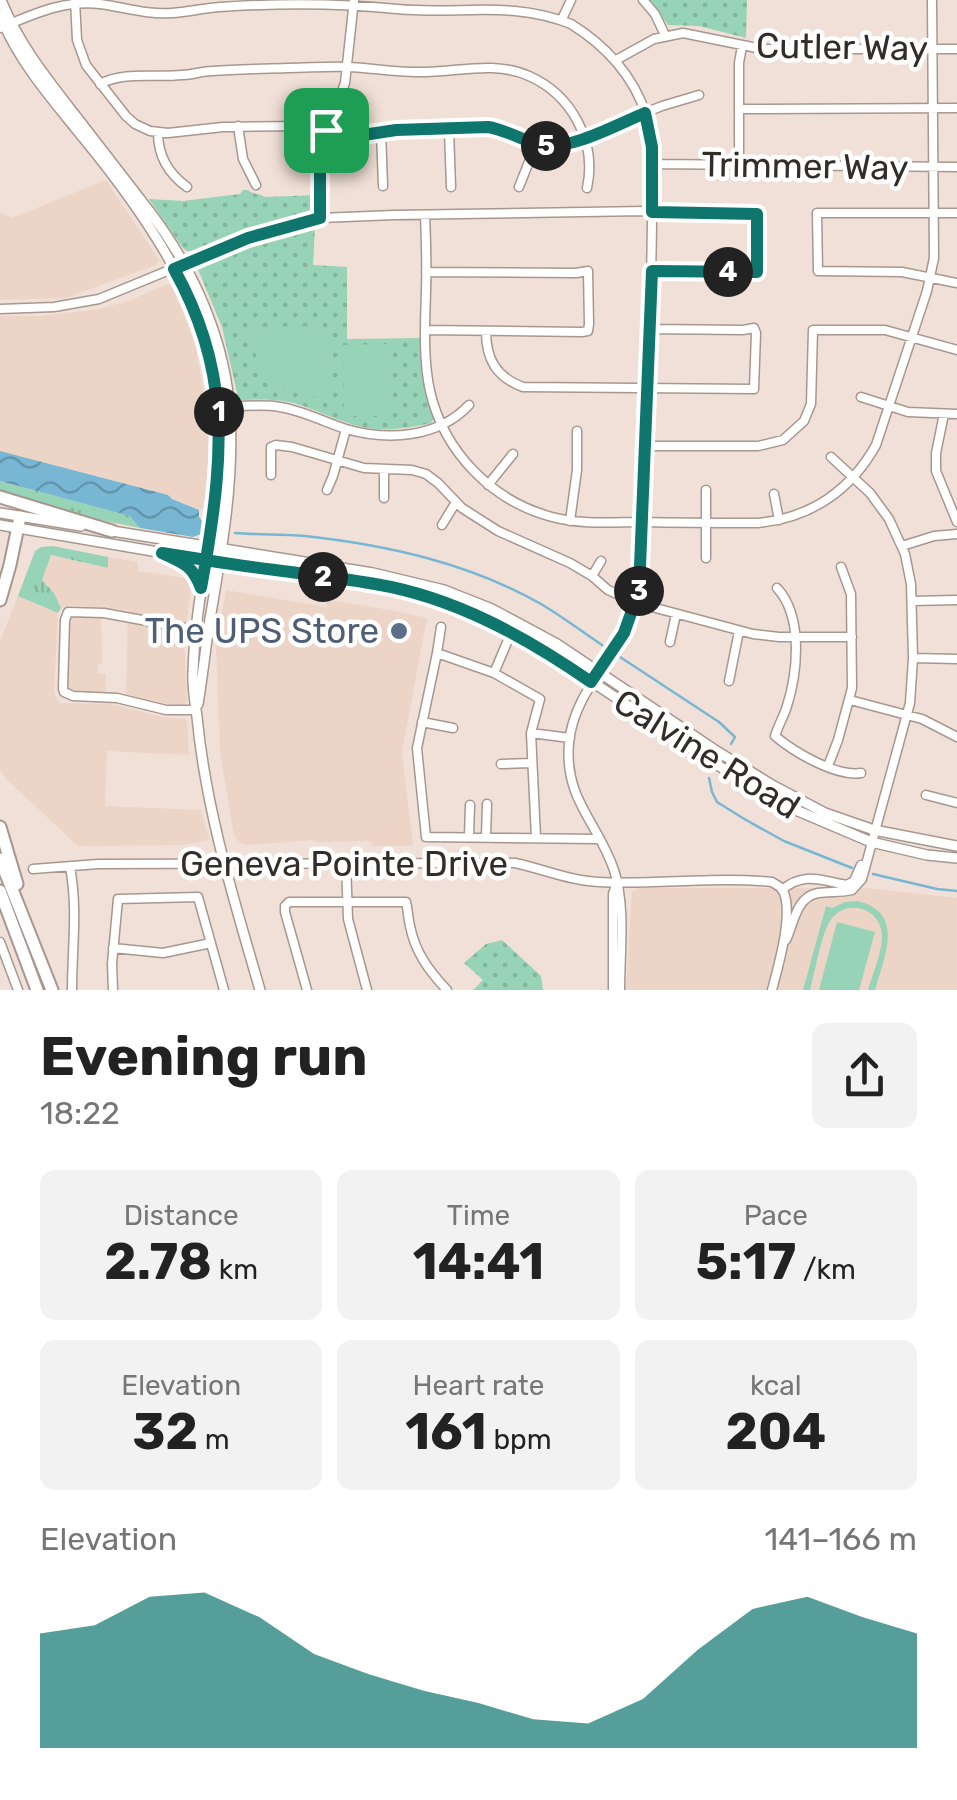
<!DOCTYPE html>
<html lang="en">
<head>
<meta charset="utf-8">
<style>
  body { margin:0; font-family:Rubik,sans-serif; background:#f2f2f2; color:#222; height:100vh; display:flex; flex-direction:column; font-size:38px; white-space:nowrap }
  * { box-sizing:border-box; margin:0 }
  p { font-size:32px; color:#767676 }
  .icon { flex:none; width:55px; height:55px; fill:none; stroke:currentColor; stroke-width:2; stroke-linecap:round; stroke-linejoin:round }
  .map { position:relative; height:990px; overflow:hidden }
  .details { display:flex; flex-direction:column; background:#fff; flex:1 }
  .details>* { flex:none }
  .pin { position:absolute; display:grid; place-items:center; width:85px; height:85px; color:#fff; margin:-42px; border-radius:20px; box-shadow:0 5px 15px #0006 }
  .km { position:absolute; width:50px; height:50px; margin:-25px; border-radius:50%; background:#222; color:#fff; font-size:28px; line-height:50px; text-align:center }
  .round { display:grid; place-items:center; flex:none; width:105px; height:105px; border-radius:15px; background:#f2f2f2 }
  .overview { display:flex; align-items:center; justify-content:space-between; height:170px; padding:0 40px }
  h1 { font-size:55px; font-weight:700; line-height:75px }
  .metrics { display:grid; grid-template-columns:repeat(3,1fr); gap:15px; height:170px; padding:10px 40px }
  .metrics div { display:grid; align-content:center; border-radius:15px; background:#f2f2f2; text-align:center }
  .metrics b { font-size:50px; font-weight:700 }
  .metrics small { font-size:28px; font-weight:400 }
  .metrics p { font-size:28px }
  .chart { height:280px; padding:20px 40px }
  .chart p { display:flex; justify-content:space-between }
  .chart svg { width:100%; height:180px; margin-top:10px; fill:#0f766e; opacity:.7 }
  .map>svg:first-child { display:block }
  .built { fill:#ecd4c7 }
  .grass { fill:url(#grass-tufts) }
  .park { fill:url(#park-dots) }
  .garden { fill:#97d3b7 }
  .water { fill:url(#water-waves) }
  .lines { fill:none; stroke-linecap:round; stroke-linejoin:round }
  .stream { stroke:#77b7d3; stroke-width:2.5 }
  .minor-casing { stroke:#a7978f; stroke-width:11 }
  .major-casing { stroke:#a7978f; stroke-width:12 }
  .highway-casing { stroke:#a7978f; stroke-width:15 }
  .minor { stroke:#fff; stroke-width:8 }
  .major { stroke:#fff; stroke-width:9 }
  .highway { stroke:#fff; stroke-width:11 }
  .route-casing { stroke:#fff; stroke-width:20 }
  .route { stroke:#0f766e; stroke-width:12 }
  .service-dot { fill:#5c6f8a; stroke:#fff; stroke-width:4 }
  .labels { text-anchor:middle; stroke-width:9; stroke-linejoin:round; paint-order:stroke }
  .street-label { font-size:35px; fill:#332d29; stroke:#fff }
  .service-label { font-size:35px; fill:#4e5e75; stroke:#fff; text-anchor:end }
</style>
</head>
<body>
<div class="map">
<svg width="957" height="990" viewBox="0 0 957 990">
  <defs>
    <pattern id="grass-tufts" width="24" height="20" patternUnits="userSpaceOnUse" patternTransform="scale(2.5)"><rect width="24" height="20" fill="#97d3b7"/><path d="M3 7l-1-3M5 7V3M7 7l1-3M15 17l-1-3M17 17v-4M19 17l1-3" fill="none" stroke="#83b59d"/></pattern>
    <pattern id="park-dots" width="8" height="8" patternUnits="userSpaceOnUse" patternTransform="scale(2.5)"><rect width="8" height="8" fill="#97d3b7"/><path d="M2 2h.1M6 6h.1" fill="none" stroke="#83b59d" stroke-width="1.8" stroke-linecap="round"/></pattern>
    <pattern id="water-waves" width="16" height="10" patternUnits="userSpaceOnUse" patternTransform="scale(2.5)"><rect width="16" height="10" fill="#77b7d3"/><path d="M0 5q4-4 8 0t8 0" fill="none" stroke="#6295ab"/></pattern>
  </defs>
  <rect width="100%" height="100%" fill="#f1e0d7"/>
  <path class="built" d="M 106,180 L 159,260 L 156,265 L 65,298 L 0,300 L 0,212 L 12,218 Z
    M 168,284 L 172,285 L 195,343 L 204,395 L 201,399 L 205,418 L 208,421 L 209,461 L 204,508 L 199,510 L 172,499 L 168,495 L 0,451 L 0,316 L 41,316 L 99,309 L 131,300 Z
    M 51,555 L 107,568 L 108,557 L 138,562 L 138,571 L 190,579 L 192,583 L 184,639 L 187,701 L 185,705 L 156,703 L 126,694 L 128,610 L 70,605 L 61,608 L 54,593 L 42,580 Z
    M 226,590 L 326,607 L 327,600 L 390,610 L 427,618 L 402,752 L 413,846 L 372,846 L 371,841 L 316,842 L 314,840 L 246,845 L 239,842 L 234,835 L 220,751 L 216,646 Z
    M 18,596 L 58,613 L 54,693 L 60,703 L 110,704 L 163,717 L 186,719 L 187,721 L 189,755 L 107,751 L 105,806 L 201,810 L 209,840 L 184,845 L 78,846 L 7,780 L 0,770 L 0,641 Z
    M 74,614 L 101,615 L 102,664 L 98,665 L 98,673 L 106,674 L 105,695 L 70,692 L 65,687 L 68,619 Z
    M 638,888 L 866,888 L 957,898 L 957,990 L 626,990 L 632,892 Z"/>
  <path class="grass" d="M 0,481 L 131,516 L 140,528 L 91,518 L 0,490 Z
    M 53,546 L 108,557 L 108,568 L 51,555 L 42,580 L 54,593 L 61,608 L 58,613 L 18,596 L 35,551 L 41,547 Z"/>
  <path class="park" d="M 650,0 L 747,0 L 746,38 L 699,26 L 668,25 Z
    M 243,190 L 248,190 C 253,195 259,193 265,197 L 316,195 L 316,208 L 312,213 L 266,224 L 193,252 L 187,251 L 183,248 L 149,199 L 183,201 L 240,194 Z
    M 315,226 L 313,265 L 347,267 L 347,339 L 424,338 C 424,366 424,391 435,417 L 431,423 C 409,428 385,432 362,427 C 341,422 323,413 303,406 C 283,399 262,399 241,400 L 238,397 L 222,327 L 197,267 C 236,249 272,233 315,226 Z
    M 502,940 L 541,976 L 543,990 L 473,990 L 483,980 L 464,963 L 486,944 Z"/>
  <path class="garden" d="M 320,326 L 328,331 L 330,376 L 328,398 C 299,396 263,384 255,352 C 253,344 253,335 252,327 Z
    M 390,344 L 390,416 L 344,416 L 343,345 Z
    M 857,901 C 906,912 884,957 875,990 L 868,990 C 873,973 882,953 882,936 C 882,908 845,897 830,921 C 821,935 815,972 810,990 L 803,990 L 826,906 L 832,908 L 845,902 Z
    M 837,922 L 875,932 L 859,990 L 819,990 Z"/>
  <path class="water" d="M 0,451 L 168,495 L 172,499 L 199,510 L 199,517 L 202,521 L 201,534 L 193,537 L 140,528 L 130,516 L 0,481 Z"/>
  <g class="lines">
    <path class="stream" d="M 235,533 C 259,535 281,534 305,536 C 387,545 469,563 541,604 C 563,617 584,633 605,647
      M 620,657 L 719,722 L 735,737 L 731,744
      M 709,778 L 712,792 L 717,802 L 746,820 L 784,841 L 852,868
      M 873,874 L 937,889 L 957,891"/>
    <defs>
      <path id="minor" d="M 75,0 L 77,40 L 86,65 L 126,116 L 135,124 L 150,131 L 168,133 L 223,127 L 303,126 L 321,128 L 350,137 L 396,130 L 482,127 L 501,130 L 541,145 L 569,143 L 662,106 L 699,95
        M 643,0 L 655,14 L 665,35
        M 562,19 L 571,0
        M 0,28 C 34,14 62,0 100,4 C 124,7 147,15 172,13 C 188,12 204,8 220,7 C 279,3 339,3 397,9 C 460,15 511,0 571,24 C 605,45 634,76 646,115 C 655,147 652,180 652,212 C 652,301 646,389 642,478 C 640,517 647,560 638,599 C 625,652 574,687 569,743 C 564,800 598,822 614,870 C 626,906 620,952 620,990
        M 616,60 L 654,39 L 683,33 L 762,49 L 957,49
        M 100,84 C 125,71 154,78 182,75 C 192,75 202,71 212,71 C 237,69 262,69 288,68 C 308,68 328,66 348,67 C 371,68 394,72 417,72 C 454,73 494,60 529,76 C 572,95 597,142 587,188
        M 739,109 L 957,108
        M 238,126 L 243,159 L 256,185
        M 449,130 L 451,187
        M 381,132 L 383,186
        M 158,133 C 158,156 169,174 187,187
        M 652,164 L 957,167
        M 739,164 L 739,63 L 742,46
        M 519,187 L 536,144
        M 957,213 L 817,213 L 818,271 L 902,272 L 957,283
        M 425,215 C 426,240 427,266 426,291 C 425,324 423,359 430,391 C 444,452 492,501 552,517 C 582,525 613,522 643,522 C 682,523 720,523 758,523 C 811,518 851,490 876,445 L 927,291 L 934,258 L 932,0
        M 320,218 L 321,148 L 345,83 L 354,0
        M 0,309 L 54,307 L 99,299 L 247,238 L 320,218 L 394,215 L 645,211 L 757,214 L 757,272 L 652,271
        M 426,330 L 582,332 L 588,331 L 589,324 L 588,271 L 576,273 L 426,272
        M 486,331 C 486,359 496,377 523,387 L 754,389 L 756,333 L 754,328 L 743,330 L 650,329
        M 861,397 L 908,412 L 957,414
        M 226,407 C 244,406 263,404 280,407 C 304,411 324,422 346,429 C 388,441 438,438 469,405
        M 944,414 L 936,453 L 936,471 L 957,522
        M 643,446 L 758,446 L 783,440 L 804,421 L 811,404 L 813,330 L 885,330 L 957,350
        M 384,471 L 384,498
        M 271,475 L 271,447 L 276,445 L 292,447 L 364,468 L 412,470 L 426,474 L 438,483 L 462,508 L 498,531 L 570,563 L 592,576 L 608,590 L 637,603 L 753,634 L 779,637 L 852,637
        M 488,485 L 513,454
        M 327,490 L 333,476 L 346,429
        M 706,490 L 706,558
        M 774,494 L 779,520
        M 570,521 L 577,470 L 577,431
        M 442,525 L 456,502
        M 902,546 L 934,536 L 957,534
        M 592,576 L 601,561
        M 777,588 C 803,616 798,671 787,706 C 784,716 778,726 775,736 C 794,752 836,777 861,773
        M 912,601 L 957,600
        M 196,630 L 104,613 L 68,612 L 65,620 L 63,689 L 64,692 L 73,696 L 117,698 L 166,710 L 196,710
        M 511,633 L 494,673 L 437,653 L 417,748 L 426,837 L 598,839
        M 670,642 L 676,614
        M 437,653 L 441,627
        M 913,658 L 957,659
        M 494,673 L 540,699 L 531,733 L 536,838
        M 729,681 L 739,631
        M 850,700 L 922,719 L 957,737
        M 422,722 L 453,728
        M 531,733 L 570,738
        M 501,764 L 532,763
        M 828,766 L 838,740 L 852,688 L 851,594 L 841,567
        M 926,795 L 957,803
        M 469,837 L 470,805
        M 486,837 L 487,804
        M 346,862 L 348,919 L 367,990
        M 70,867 C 78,909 72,948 72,990
        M 33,869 L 98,864 L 515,863 C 543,869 571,881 599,882 C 657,885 715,876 772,882 C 778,886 781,886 784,893 C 793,916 778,967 772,990
        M 782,890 C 804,871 822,881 847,885 L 854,881 L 861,865
        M 786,940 C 794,923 796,897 818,893 C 829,891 840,893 852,890 L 862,879 L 910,703 L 913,658 L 911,584 L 905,554 L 889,519 L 870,493 L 831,457
        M 0,942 L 18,990
        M 113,948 L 163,953 L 211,943
        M 113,990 L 112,964 L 118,899 L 198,897 L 224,990
        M 307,990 L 285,912 L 285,906 L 289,902 L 406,902 C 408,910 408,918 410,926 C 415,952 429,971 447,990
        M 613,990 L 613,894 L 617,882"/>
      <path id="major" d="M 1,0 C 18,43 47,79 75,115 C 100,147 125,180 150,212 C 194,270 226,342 230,415 C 234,481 222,548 211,613 C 206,643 203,674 198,704
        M 0,15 C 19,63 54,101 85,140 C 135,201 195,286 212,363 C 235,468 196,568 193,672 C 192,687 195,702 197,717 C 206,811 234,900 260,990
        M 0,513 L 81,526
        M 0,525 L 234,565 L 378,584 L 451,605 L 487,619 L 564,663 L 711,761 L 777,802 L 871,842 L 927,855 L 957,858
        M 106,530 L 373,573 L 444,590 L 492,609 L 557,644 L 715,750 L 774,786 L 825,813 L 874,830 L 957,846
        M 174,558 L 195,571 L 200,586"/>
      <path id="highway" d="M 0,497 L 112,531
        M 0,600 L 10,565 L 20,517
        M 0,827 L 17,884
        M 0,859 L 52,990
        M 0,891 L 37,990"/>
    </defs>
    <use href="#minor" class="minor-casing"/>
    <use href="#major" class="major-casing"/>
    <use href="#highway" class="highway-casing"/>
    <use href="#minor" class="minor"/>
    <use href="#major" class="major"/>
    <use href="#highway" class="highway"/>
  </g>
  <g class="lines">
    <defs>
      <path id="route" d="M 326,130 L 320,160 L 320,218 L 248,238 L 174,269 C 230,369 224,451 206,560 L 162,553 C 184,563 192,565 201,588 L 206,560 C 262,570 319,574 375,584 C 454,597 526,637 591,682 L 624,633 L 639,591 L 652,271 L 757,272 L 757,214 L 652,212 L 652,147 L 645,113 C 618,124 570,151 541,145 C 523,141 507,130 488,127 L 396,130 L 350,137 L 326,130"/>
    </defs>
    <use href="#route" class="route-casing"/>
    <use href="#route" class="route"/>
  </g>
  <circle class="service-dot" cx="399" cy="631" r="10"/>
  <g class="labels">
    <g class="street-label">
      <text transform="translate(842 47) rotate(1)" y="12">Cutler Way</text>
      <text transform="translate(805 166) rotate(1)" y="12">Trimmer Way</text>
      <text transform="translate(707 754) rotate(32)" y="12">Calvine Road</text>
      <text x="344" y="876">Geneva Pointe Drive</text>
    </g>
    <g class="service-label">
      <text x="379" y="643">The UPS Store</text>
    </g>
  </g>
</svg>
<div class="pin" style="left:326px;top:130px;background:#1e9e55"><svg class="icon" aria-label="arrive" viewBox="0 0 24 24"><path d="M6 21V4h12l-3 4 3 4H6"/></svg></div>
<b class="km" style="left:219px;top:412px">1</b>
<b class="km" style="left:323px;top:577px">2</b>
<b class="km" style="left:639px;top:591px">3</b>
<b class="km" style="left:728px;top:272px">4</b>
<b class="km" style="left:546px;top:146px">5</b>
</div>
<section class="details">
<div class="overview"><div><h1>Evening run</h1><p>18:22</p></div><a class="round"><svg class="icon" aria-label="share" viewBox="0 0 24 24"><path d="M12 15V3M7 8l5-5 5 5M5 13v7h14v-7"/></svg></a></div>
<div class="metrics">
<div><p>Distance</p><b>2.78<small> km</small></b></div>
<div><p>Time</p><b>14:41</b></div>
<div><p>Pace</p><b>5:17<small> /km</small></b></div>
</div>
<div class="metrics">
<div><p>Elevation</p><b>32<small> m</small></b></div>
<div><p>Heart rate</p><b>161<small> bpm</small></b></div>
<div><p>kcal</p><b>204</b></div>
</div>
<div class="chart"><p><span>Elevation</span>141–166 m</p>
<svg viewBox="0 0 160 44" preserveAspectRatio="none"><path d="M0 44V16L10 14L20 7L30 6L40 12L50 21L60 26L70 30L80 33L90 37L100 38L110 32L120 20L130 10L140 7L150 12L160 16V44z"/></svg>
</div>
</section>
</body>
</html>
